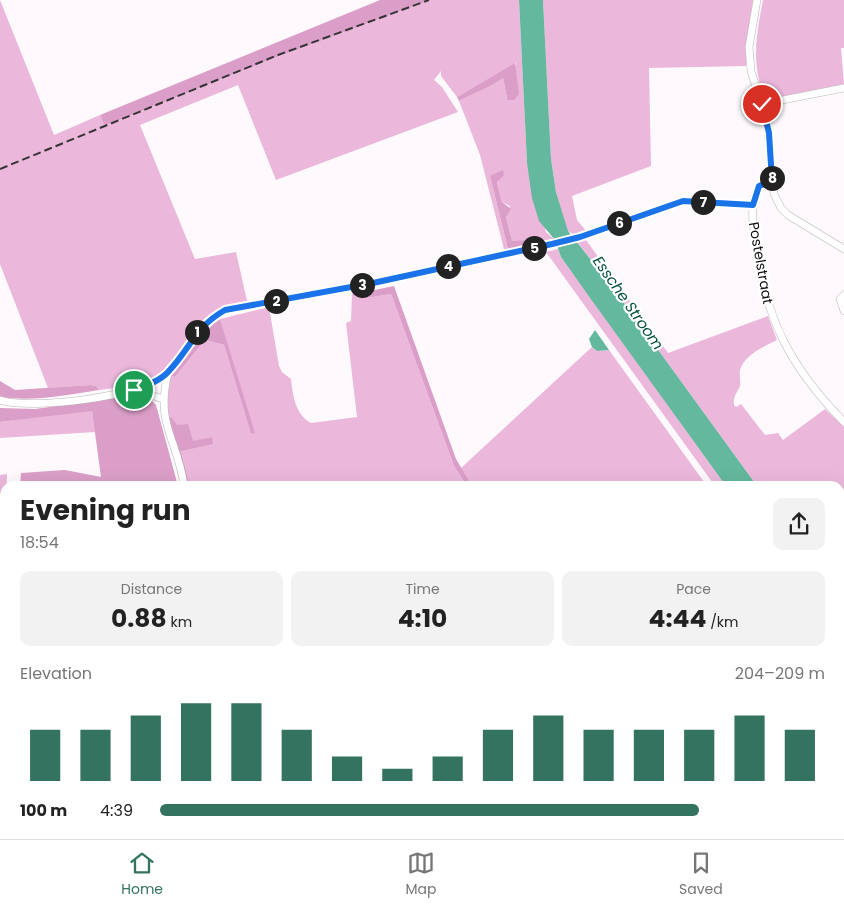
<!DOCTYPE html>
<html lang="en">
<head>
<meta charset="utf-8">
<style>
  body { margin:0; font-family:Poppins,sans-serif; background:#f2f2f2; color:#222; height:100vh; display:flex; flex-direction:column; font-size:19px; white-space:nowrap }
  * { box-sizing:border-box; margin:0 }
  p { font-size:16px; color:#767676 }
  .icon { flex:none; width:28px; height:28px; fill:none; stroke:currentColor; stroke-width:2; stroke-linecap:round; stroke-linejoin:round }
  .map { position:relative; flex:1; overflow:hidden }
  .side { position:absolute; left:0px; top:481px; width:845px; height:359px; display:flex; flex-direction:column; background:#fff; border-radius:15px 15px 0 0; box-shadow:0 5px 20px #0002 }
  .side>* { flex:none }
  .pin { position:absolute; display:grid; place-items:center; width:42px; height:42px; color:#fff; margin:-21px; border:2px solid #fff; border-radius:50%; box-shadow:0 1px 5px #0007 }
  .km { position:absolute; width:25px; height:25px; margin:-12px; border-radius:50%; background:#222; color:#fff; font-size:14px; line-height:25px; text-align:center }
  .round { display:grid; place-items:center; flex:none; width:52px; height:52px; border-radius:10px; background:#f2f2f2 }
  .head { display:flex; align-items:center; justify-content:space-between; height:85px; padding:0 20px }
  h1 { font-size:28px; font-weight:700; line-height:38px }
  .stats { display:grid; grid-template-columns:repeat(3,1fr); gap:8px; height:85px; padding:5px 20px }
  .stats div { display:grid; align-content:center; border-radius:10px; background:#f2f2f2; text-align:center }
  .stats b { font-size:25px; font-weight:700 }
  .stats small { font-size:14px; font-weight:400 }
  .stats p { font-size:14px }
  .chart { height:140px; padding:10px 20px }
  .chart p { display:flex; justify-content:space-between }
  .chart svg { width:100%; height:90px; margin-top:5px; stroke:#34735f; stroke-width:6 }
  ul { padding:0 20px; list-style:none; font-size:16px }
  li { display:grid; grid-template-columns:80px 60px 1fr; align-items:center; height:38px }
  li i { height:12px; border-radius:6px; background:#34735f }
  .tab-bar { display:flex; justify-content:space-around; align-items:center; height:70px; border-top:1px solid #e0e0e0; background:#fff; font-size:14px; color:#767676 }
  .tab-bar a { display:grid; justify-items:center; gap:2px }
  .tab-bar .on { color:#34735f }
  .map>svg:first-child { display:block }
  .green { fill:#ebb8db }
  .forest { fill:#db9ec8 }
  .water { fill:#64b89d }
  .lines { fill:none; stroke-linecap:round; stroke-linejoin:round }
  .minor-casing { stroke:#bab4b8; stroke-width:8 }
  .minor { stroke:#fff; stroke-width:7 }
  .rail { stroke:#353335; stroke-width:2; stroke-dasharray:8 4; stroke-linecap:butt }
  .route-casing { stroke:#fff; stroke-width:10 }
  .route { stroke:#1a73e8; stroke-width:6 }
  .labels { text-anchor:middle; stroke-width:4.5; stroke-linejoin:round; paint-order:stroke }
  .street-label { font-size:14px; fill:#100e10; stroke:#fff }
  .water-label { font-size:15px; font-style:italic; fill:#06503e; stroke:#fff }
</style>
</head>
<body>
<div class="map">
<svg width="844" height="839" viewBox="0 0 844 839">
  <rect width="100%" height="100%" fill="#fef9fc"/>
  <path class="green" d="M 0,0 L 54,135 L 100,115 L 106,126 L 269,60 L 431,0 L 519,0 L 527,163 L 546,232 L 555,240 C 539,244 528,239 512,242 L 506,217 L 510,206 L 502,202 L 497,181 L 490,176 L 508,249 L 504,249 L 480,155 L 459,101 C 474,93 490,88 503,78 L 507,98 L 516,63 L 457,97 L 441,76 L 441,71 L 434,80 L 442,87 L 458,112 L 276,180 L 238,85 L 140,125 L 195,259 L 236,252 L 247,301 C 205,309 202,320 179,352 C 173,359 169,367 161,372 C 143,386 120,387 99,390 L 96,386 L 91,385 L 48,388 L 0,264 Z
    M 543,0 L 753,0 L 746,45 L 746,66 L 649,68 L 651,166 L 572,196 L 577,220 L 587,232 L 574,235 L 568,231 L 566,226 L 556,192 L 551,159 Z
    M 763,0 L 844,0 L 844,48 L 841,48 L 844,84 L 765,100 C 751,63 756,37 763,0 Z
    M 586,240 L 668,353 L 768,316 L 777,340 C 765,346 744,355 740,370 C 739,375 741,381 740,386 C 737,393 733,396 734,405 L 736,407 L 741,404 L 765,435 L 778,433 L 783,440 L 825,409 L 844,427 L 844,606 L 840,601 L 840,486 L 757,486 L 611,285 L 578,243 Z
    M 558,249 L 561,257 L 726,486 L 715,486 L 546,252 Z
    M 360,293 L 362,299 L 391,294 L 454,466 L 467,486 L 190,486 L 181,451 L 212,437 L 193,442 L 167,417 L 166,400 L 171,376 L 175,377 L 205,340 L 224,345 L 251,434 L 220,319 L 269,307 L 279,366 L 282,372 L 291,379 C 293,396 295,414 311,423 L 357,417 L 346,323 L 351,321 L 352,294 Z
    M 592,347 L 597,351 L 609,350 L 707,486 L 472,486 L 461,468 Z
    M 92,410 L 95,432 L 0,438 L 0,422 Z
    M 7,474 L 4,567 L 4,574 L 0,574 L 0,475 Z
    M 840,767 L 844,768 L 844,839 L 745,839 L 746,835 L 840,835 Z
    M 159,835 L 425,835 L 424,839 L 158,839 Z
    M 537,835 L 669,835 L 668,839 L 536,839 Z"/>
  <path class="forest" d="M 380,0 L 431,0 L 269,60 L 105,126 L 100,115 Z
    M 515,63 L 519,94 L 514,100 L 508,100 L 507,98 L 503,78 C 490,88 474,93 459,101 L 457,97 Z
    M 503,170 L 504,175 L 497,182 L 502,202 L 511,209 L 506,217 L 512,241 L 532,240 L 540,244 L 508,249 L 490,176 Z
    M 394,286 L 456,459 L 472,486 L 467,486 L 454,466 L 391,294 L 361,299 L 360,293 Z
    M 220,319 L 255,433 L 251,434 L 224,345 L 205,340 L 175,377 L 171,376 L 208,328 Z
    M 0,381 L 15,390 L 91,385 L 96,386 L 99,390 C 66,395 33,402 0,397 Z
    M 137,395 L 146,395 L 156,405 L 178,486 L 20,486 L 21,473 L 65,470 L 101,477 L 92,411 L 0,422 L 0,408 L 35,409 Z
    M 167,417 L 172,418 L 177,425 L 188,424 L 193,441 L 212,437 L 213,444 L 181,451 L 190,486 L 186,486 Z
    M 0,748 L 5,751 L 5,804 L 0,805 Z"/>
  <path class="water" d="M 519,0 L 543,0 L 551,159 L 556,192 L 568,231 L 611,285 L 757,486 L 726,486 L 593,302 L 561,257 L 555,240 L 539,221 L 532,198 L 527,163 Z
    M 595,330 L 609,350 L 597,351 L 592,347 L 589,339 Z"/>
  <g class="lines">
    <defs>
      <path id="minor" d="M 757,0 L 749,47 L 751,71 L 767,122 L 774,194 L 781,208 L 788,215 L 844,249
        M 762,104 L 844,88
        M 772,181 L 759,186 C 749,204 753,226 756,245 C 766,320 791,368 844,422
        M 844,295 L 840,299 L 844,311
        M 168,373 C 155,426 178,439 184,486
        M 135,390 L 163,399
        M 0,400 C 32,410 142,397 166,374 C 190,352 192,328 225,310 L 373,283 L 552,244 L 581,237 L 683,201 L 753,205
        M 153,839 L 154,835"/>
    </defs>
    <use href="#minor" class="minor-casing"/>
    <use href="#minor" class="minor"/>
    <path class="rail" d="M 0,169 L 278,55 L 429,0"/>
  </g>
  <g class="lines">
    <defs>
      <path id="route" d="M 134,390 C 146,386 160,381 168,372 C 190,349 195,327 225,310 L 373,283 L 552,244 L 580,237 L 683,201 L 753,205 L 759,186 L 772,181 L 769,133 L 762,104"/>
    </defs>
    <use href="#route" class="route-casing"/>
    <use href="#route" class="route"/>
  </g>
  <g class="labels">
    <g class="street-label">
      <text transform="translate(761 263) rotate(80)" y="5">Postelstraat</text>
    </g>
    <g class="water-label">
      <text transform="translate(628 303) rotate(55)" y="5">Essche Stroom</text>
    </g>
  </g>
</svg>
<div class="pin" style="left:134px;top:390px;background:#1e9e55"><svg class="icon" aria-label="arrive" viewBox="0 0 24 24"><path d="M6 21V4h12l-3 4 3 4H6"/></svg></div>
<div class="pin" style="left:762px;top:104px;background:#d93025"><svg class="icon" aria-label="check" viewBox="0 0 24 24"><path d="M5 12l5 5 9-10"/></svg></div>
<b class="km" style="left:197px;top:332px">1</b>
<b class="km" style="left:276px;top:301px">2</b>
<b class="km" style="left:362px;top:285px">3</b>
<b class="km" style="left:448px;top:266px">4</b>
<b class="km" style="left:534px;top:248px">5</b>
<b class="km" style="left:619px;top:223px">6</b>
<b class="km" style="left:703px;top:202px">7</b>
<b class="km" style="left:772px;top:178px">8</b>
<section class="side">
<div class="head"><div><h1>Evening run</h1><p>18:54</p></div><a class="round"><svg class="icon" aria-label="share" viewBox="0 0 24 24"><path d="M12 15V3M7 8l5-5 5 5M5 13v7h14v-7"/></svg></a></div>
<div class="stats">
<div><p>Distance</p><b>0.88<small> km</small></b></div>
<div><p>Time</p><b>4:10</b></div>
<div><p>Pace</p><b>4:44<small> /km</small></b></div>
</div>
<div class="chart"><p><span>Elevation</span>204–209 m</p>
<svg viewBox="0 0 160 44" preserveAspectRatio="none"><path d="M5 44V19M15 44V19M25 44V12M35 44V6M45 44V6M55 44V19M65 44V32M75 44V38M85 44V32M95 44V19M105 44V12M115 44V19M125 44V19M135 44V19M145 44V12M155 44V19"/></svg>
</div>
<ul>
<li><b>100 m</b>4:39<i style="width:81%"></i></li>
</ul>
</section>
</div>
<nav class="tab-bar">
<a class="on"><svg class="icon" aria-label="home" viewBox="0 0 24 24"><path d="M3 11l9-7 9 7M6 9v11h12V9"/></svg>Home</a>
<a><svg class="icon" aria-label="map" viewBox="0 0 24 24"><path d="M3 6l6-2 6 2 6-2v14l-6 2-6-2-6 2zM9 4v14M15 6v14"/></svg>Map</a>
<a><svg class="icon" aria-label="saved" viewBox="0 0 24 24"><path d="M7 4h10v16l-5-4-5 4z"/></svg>Saved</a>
</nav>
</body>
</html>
